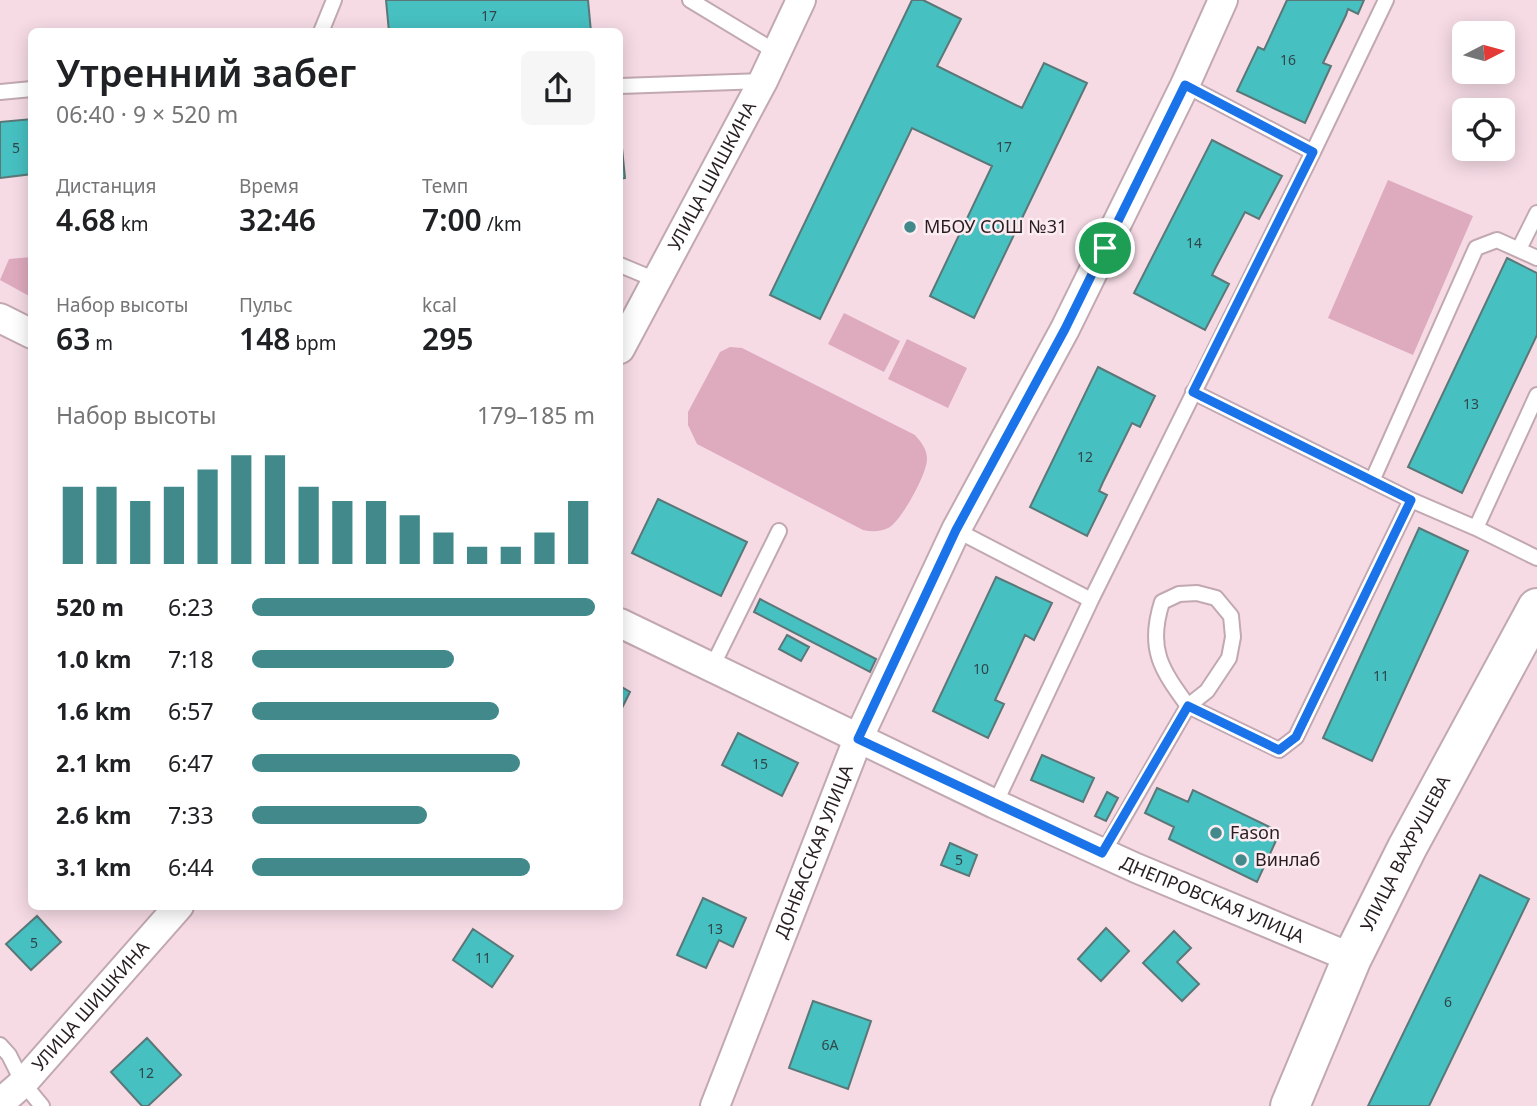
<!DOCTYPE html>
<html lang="ru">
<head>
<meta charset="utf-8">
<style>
  body { margin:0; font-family:"Noto Sans",sans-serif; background:#f6f6f6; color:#202124; height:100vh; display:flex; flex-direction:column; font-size:26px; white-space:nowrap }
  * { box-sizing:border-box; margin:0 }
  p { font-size:23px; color:#757577 }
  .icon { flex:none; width:38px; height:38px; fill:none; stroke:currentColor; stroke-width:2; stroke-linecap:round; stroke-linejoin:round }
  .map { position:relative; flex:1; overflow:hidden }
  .details { position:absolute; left:28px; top:28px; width:595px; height:882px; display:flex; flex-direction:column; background:#fff; border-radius:10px; box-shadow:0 4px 18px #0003 }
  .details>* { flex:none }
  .needle { width:46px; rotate:84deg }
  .fabs { position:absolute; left:1452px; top:21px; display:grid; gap:14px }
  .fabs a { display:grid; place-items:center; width:63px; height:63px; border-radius:10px; background:#fff; box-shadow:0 4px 18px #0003; font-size:35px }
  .pin { position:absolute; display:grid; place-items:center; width:60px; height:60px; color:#fff; margin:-30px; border:4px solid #fff; border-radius:50%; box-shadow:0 2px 7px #0007 }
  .round { display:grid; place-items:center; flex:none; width:74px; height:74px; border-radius:10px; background:#f6f6f6 }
  .overview { display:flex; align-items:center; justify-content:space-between; height:119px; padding:0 28px }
  h1 { font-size:38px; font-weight:600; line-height:52px }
  .metrics { display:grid; grid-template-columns:repeat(3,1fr); gap:10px; height:119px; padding:7px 28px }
  .metrics div { display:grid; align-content:center }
  .metrics b { font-size:30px; font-weight:600 }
  .metrics small { font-size:19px; font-weight:400 }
  .metrics p { font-size:19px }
  .chart { height:196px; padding:14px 28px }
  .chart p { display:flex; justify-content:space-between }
  .chart svg { width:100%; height:126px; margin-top:7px; stroke:#41898a; stroke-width:6 }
  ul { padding:0 28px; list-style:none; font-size:23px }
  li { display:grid; grid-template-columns:112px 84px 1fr; align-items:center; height:52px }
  li i { height:18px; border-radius:9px; background:#41898a }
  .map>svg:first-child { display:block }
  .green { fill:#deaabe }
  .building { fill:#47c0c2; stroke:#5b7777; stroke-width:2 }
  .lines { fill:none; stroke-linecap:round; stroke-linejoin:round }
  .service-casing { stroke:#c1a8b1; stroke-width:18 }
  .minor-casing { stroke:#c1a8b1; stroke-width:32 }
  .secondary-casing { stroke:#c1a8b1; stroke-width:42 }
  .service { stroke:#fff; stroke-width:14 }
  .minor { stroke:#fff; stroke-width:28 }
  .secondary { stroke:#fff; stroke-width:38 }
  .route-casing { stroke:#fff; stroke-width:14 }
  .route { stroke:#1a73e8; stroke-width:9 }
  .poi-dot { fill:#41898a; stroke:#fcebf1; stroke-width:2.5 }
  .labels { text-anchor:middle; stroke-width:5; stroke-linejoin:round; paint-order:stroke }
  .number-label { font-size:14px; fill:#30464a }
  .street-label { font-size:18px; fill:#281e22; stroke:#fcebf1 }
  .poi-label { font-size:18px; fill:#281e22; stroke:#fcebf1; text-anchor:start }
</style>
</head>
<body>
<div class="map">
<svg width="1537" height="1106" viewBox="0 0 1537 1106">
  <rect width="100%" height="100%" fill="#f6dbe5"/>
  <path class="green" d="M 1388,180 L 1473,216 L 1413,355 L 1328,318 Z
    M 31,257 L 32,257 L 31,297 L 0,280 L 9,259 Z
    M 844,313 L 900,341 L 884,372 L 828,344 Z
    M 907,339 L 967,368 L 948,408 L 888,379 Z
    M 730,347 L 742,348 L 915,435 C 921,442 927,449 927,459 C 927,474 902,519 890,527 C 881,532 872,532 863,530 L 697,444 L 688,425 L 688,412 L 720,352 Z"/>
  <path class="building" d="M 386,0 L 588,0 L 591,32 L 389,32 Z
    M 912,0 L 923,0 L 961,19 L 937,66 L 1022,108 L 1044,63 L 1087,83 L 974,318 L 930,296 L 992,166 L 912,128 L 820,319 L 770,295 Z
    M 1287,0 L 1364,0 L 1358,14 L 1348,9 L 1346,15 L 1323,63 L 1331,66 L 1305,123 L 1237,91 L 1258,47 L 1264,50 Z
    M 32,119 L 32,174 L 0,178 L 0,122 Z
    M 620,128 L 625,178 L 620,179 Z
    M 1212,140 L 1282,176 L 1259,219 L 1245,212 L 1216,267 L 1212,275 L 1229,284 L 1205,330 L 1134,293 Z
    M 1507,258 L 1537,273 L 1537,335 L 1462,493 L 1408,467 Z
    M 1098,367 L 1155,396 L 1140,427 L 1132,423 L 1103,482 L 1099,491 L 1107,495 L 1087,536 L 1030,507 Z
    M 658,499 L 747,542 L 721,596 L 632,553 Z
    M 1419,528 L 1468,551 L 1372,761 L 1323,738 Z
    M 996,577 L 1052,603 L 1034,640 L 1025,635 L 1020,646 L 995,700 L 1004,704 L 988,738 L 933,711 Z
    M 760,599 L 876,659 L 870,672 L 754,612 Z
    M 787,635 L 809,647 L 801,661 L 779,649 Z
    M 620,686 L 630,692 L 620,712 Z
    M 738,733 L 798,763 L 782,796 L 722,765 Z
    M 1042,755 L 1094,778 L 1083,802 L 1031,780 Z
    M 1157,788 L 1188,802 L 1193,790 L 1280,832 L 1257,882 L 1169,839 L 1174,827 L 1145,813 Z
    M 1107,792 L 1118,798 L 1106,821 L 1095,816 Z
    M 950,843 L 977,855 L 969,876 L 941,865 Z
    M 1480,875 L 1529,899 L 1429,1106 L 1368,1106 Z
    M 703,898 L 746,918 L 733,947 L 719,940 L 706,968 L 677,955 Z
    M 37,916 L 61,942 L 31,970 L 6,944 Z
    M 1106,928 L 1129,951 L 1101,981 L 1078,959 Z
    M 473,929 L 513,956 L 492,987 L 453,960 Z
    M 1174,931 L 1191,948 L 1177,962 L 1199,984 L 1182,1001 L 1143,963 Z
    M 813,1001 L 871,1021 L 848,1089 L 789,1068 Z
    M 147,1038 L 181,1075 L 148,1106 L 142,1106 L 111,1072 Z"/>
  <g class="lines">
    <defs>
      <path id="service" d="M 690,0 L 776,52
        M 321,32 L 334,0
        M 620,86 L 763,81
        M 0,92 L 32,89
        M 1313,152 L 1386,0
        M 1519,249 L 1537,213
        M 620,265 L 656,280
        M 1193,392 L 1411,500
        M 1372,481 L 1476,248 L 1497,240 L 1537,258
        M 1476,528 L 1537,395
        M 956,530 L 1091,600 L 995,804
        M 1197,593 L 1216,598 L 1231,616 L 1233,637 L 1229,658 L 1207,691 L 1188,706 C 1161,669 1147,649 1162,602 L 1179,594 Z
        M 1091,600 L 1313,152 L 1185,85
        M 711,669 L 779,531
        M 1103,853 L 1188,706 L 1279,750 L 1296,737 L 1411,500 L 1476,528 L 1537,558
        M 0,1045 L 9,1055 L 23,1083 L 42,1106"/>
      <g id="minor">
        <path d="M 0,318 L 32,334"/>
        <path id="s1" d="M 620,349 L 763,81 L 801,0"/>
        <path id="s2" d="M 620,623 L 995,804 L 1136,868 L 1352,958"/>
        <path id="s3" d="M 0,1103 L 23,1083 L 179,906"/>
        <path id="s4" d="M 715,1106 L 858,739 L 956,530 L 1065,329 L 1185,85 L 1223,0"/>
      </g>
      <g id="secondary">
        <path id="s5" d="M 1290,1106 L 1352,958 L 1407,848 L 1537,608"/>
      </g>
    </defs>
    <use href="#service" class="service-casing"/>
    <use href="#minor" class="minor-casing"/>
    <use href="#secondary" class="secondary-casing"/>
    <use href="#service" class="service"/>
    <use href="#minor" class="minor"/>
    <use href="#secondary" class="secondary"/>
  </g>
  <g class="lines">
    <defs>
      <path id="route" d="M 1185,85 L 1313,152 L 1193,392 L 1411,500 L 1296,737 L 1279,750 L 1188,706 L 1102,853 L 858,739 L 956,530 L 1065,329 Z"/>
    </defs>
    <use href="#route" class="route-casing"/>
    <use href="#route" class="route"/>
  </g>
  <g class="poi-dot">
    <circle cx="910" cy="227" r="7"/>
    <circle cx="1216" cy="833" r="7"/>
    <circle cx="1241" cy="860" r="7"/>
  </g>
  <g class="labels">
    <g class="number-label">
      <text x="489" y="21">17</text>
      <text x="1288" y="65">16</text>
      <text x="1004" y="152">17</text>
      <text x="16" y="153">5</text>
      <text x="1194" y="248">14</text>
      <text x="1471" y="409">13</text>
      <text x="1085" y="462">12</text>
      <text x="981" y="674">10</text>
      <text x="1381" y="681">11</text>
      <text x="760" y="769">15</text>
      <text x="959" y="865">5</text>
      <text x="715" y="934">13</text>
      <text x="34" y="948">5</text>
      <text x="483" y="963">11</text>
      <text x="1448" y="1007">6</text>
      <text x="830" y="1050">6А</text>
      <text x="146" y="1078">12</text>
    </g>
    <g class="street-label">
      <text dy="6" stroke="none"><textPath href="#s1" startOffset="196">УЛИЦА ШИШКИНА</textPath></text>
      <text dy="6" stroke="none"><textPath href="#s4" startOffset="273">ДОНБАССКАЯ УЛИЦА</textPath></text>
      <text dy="6" stroke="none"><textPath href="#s5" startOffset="278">УЛИЦА ВАХРУШЕВА</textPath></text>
      <text dy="6" stroke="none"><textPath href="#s2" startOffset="654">ДНЕПРОВСКАЯ УЛИЦА</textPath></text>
      <text dy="6" stroke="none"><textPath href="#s3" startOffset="133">УЛИЦА ШИШКИНА</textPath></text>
    </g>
    <g class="poi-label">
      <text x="924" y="233">МБОУ СОШ №31</text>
      <text x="1230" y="839">Fason</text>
      <text x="1255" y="866">Винлаб</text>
    </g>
  </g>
</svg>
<div class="fabs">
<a><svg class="needle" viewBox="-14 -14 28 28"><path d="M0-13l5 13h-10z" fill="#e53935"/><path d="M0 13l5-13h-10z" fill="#757577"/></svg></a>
<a><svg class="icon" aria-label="locate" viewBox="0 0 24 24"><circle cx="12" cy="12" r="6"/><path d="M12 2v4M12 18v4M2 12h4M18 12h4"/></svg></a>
</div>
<div class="pin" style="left:1105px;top:248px;background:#1e9e55"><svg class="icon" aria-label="arrive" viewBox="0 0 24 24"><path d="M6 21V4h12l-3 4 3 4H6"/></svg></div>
<section class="details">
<div class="overview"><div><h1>Утренний забег</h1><p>06:40 · 9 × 520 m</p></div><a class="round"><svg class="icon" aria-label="share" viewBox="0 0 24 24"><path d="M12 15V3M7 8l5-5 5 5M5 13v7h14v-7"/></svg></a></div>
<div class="metrics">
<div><p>Дистанция</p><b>4.68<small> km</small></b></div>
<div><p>Время</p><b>32:46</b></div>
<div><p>Темп</p><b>7:00<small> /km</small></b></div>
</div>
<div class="metrics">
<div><p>Набор высоты</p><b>63<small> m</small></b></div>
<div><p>Пульс</p><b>148<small> bpm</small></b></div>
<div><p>kcal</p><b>295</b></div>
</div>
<div class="chart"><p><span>Набор высоты</span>179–185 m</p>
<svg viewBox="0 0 160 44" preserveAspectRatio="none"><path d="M5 44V17M15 44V17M25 44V22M35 44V17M45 44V11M55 44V6M65 44V6M75 44V17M85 44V22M95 44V22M105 44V27M115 44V33M125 44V38M135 44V38M145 44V33M155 44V22"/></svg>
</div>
<ul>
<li><b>520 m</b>6:23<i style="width:100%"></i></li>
<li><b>1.0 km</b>7:18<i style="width:59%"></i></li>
<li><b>1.6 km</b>6:57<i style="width:72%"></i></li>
<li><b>2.1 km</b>6:47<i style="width:78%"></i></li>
<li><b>2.6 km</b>7:33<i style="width:51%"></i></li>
<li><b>3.1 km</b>6:44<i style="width:81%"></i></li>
</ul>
</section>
</div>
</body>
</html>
